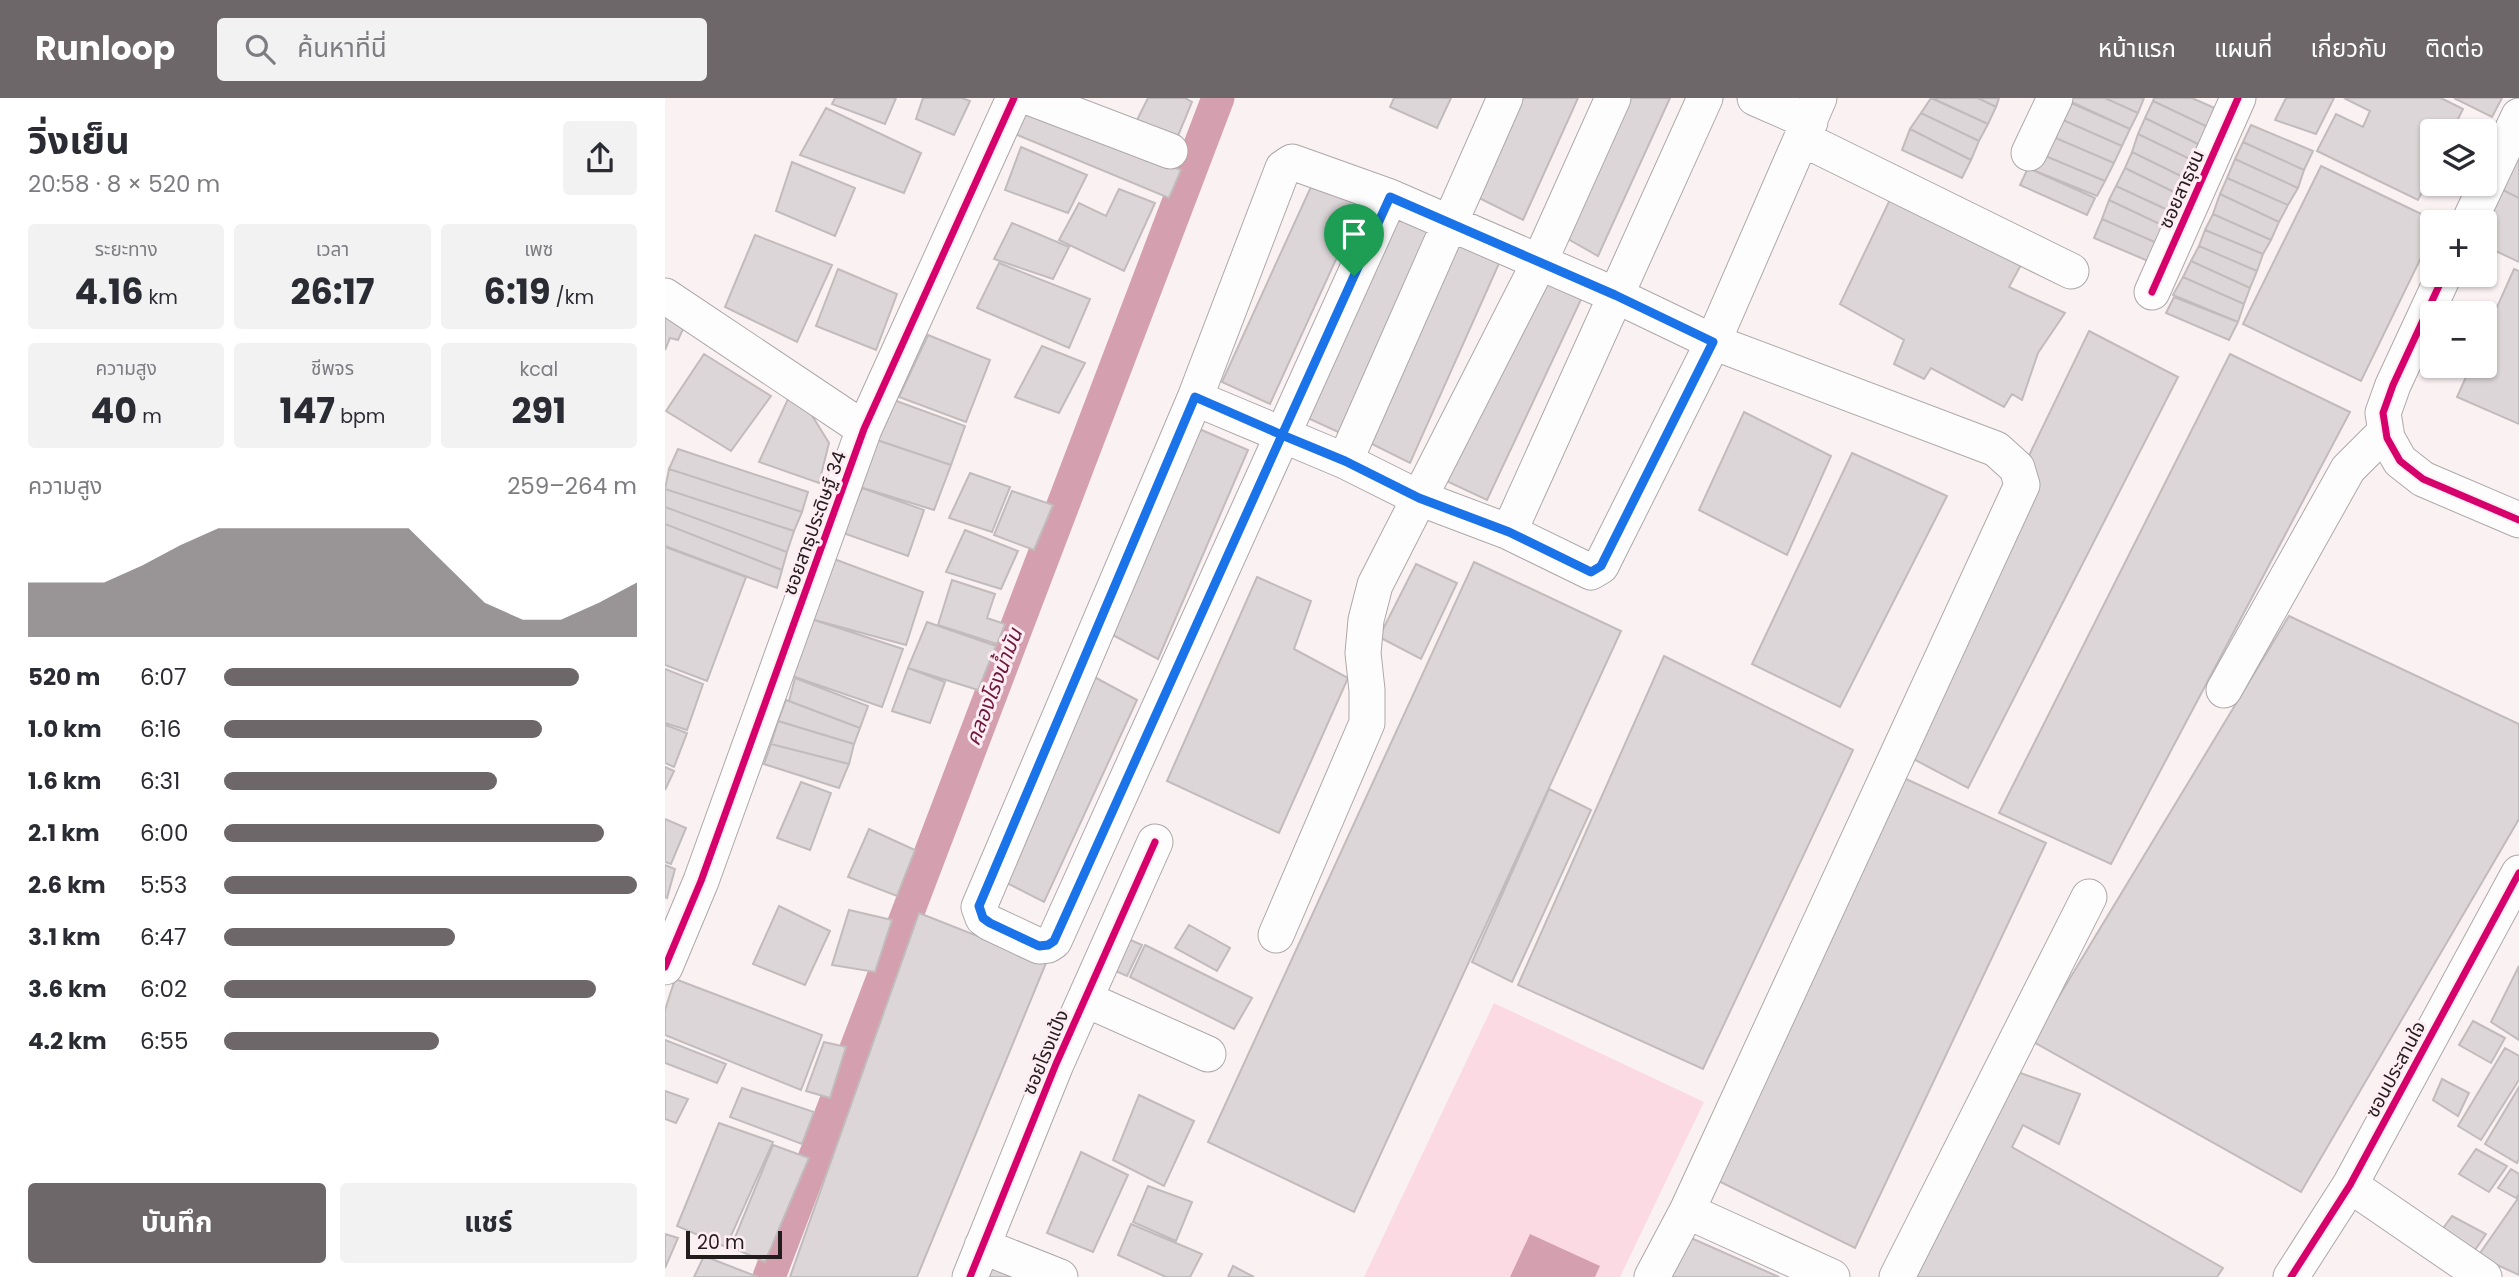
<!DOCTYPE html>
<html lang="th">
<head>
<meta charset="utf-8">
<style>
  body { margin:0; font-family:Poppins,"Noto Sans Thai",sans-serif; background:#f2f2f3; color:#2b2b33; height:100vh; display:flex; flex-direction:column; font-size:26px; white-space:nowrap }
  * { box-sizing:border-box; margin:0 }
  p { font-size:23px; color:#7c7c81 }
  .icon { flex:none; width:38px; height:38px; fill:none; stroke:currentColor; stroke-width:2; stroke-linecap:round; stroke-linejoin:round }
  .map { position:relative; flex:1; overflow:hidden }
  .panel { display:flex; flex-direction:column; background:#fff; width:665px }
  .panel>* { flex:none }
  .buttons { position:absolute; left:1755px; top:21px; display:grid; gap:14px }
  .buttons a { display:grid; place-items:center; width:77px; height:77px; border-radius:7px; background:#fff; box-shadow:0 2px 5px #0004; font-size:35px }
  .scale { position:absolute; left:21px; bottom:18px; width:96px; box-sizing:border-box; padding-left:7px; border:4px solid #221c1e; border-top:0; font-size:19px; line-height:24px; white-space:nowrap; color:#221c1e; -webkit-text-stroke:5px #feedf2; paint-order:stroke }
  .pin { position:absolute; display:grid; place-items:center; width:60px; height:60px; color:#fff; margin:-72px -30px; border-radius:50% 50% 50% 0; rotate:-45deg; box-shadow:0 0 7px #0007 }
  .pin .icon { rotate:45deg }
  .round { display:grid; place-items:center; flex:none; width:74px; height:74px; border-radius:7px; background:#f2f2f3 }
  .summary { display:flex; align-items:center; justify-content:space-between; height:119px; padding:0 28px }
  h1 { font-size:38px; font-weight:700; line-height:52px }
  .figures { display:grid; grid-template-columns:repeat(3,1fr); gap:10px; height:119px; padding:7px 28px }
  .figures div { display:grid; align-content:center; border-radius:7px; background:#f2f2f3; text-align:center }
  .figures b { font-size:35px; font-weight:700 }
  .figures small { font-size:19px; font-weight:400 }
  .figures p { font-size:19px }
  .chart { height:196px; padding:14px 28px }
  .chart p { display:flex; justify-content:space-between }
  .chart svg { width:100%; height:126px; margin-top:7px; fill:#6e6769; opacity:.7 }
  .button { display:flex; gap:14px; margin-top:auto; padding:14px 28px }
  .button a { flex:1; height:80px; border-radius:7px; background:#6e6769; color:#fff; font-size:28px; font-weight:700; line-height:80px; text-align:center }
  .button a+a { background:#f2f2f3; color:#2b2b33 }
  ul { padding:0 28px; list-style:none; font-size:23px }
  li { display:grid; grid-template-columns:112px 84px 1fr; align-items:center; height:52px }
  li i { height:18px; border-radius:9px; background:#6e6769 }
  header { display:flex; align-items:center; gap:42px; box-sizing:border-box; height:98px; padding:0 35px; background:#6e6769; color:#fff }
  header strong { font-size:33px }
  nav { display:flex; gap:38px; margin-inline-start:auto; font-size:24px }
  .search { width:490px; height:63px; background:#f2f2f3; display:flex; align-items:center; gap:18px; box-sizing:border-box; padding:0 24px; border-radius:7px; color:#7c7c81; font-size:26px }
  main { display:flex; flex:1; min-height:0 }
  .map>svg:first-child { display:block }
  .green { fill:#fcdae4 }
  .water { fill:#d4a0b0 }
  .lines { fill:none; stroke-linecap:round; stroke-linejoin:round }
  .canal { stroke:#d4a0b0; stroke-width:33 }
  .building { fill:#ddd6d8; stroke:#c2bbbd; stroke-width:2 }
  .minor-casing { stroke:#aea7a9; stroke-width:37 }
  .minor { stroke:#fefdfd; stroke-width:35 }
  .cycleway-casing { stroke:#feedf2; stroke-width:11 }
  .cycleway { stroke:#d6006c; stroke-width:7 }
  .route-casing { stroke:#fff; stroke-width:14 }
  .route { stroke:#1a73e8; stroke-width:9 }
  .labels { text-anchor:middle; stroke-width:6; stroke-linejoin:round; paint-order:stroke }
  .street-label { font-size:19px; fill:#221c1e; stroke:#feedf2 }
  .water-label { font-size:21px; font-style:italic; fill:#6d183e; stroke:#feedf2 }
</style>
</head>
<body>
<header>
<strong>Runloop</strong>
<div class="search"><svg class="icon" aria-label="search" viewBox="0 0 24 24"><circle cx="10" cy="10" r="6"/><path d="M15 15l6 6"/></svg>ค้นหาที่นี่</div>
<nav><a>หน้าแรก</a><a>แผนที่</a><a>เกี่ยวกับ</a><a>ติดต่อ</a></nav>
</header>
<main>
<section class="panel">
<div class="summary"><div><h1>วิ่งเย็น</h1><p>20:58 · 8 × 520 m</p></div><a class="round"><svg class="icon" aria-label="share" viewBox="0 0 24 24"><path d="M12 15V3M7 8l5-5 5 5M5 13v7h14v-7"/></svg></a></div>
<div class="figures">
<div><p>ระยะทาง</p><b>4.16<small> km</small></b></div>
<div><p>เวลา</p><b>26:17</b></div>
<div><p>เพซ</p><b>6:19<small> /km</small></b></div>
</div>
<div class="figures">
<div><p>ความสูง</p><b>40<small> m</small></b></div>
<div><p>ชีพจร</p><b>147<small> bpm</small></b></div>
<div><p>kcal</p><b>291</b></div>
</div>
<div class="chart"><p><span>ความสูง</span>259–264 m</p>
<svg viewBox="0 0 160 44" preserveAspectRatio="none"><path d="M0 44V25L10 25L20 25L30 19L40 12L50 6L60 6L70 6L80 6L90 6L100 6L110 19L120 32L130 38L140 38L150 32L160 25V44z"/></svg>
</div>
<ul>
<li><b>520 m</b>6:07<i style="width:86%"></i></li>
<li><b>1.0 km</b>6:16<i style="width:77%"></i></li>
<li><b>1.6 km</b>6:31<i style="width:66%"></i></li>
<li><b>2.1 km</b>6:00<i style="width:92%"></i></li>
<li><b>2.6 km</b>5:53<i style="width:100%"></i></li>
<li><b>3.1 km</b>6:47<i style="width:56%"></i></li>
<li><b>3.6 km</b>6:02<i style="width:90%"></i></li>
<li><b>4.2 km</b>6:55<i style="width:52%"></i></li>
</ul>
<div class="button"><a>บันทึก</a><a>แชร์</a></div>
</section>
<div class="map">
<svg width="1854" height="1179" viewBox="0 0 1854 1179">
  <rect width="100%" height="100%" fill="#faf1f3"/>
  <path class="green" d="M 829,905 L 1039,1004 L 955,1179 L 699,1179 Z"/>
  <path class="water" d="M 865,1136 L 935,1168 L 930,1179 L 845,1179 Z"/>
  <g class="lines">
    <path class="canal" d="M 104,1179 L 553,0"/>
  </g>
  <path class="building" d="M 170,0 L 231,0 L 220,26 L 167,6 Z
    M 258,0 L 297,0 L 305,3 L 289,37 L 251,21 Z
    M 483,0 L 520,0 L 527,4 L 510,45 L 469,28 Z
    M 729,0 L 786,0 L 772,30 L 725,9 Z
    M 852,0 L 913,0 L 858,122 L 808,97 Z
    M 948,0 L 1005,0 L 933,158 L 889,133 Z
    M 1266,0 L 1323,26 L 1314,43 L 1256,15 Z
    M 1267,0 L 1313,0 L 1331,9 L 1323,26 Z
    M 1313,0 L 1334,0 L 1331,9 Z
    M 1398,0 L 1440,0 L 1473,15 L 1465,31 Z
    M 1440,0 L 1479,0 L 1473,15 Z
    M 1489,0 L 1527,0 L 1554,12 L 1545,30 L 1488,3 Z
    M 1621,0 L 1669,0 L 1651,36 L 1610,22 Z
    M 1679,0 L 1776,0 L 1798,11 L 1787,33 L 1768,33 L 1768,73 L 1753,102 L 1652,53 L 1671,16 L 1698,29 L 1705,13 Z
    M 1789,0 L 1837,0 L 1827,19 Z
    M 1397,1 L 1465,31 L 1457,48 L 1389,18 Z
    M 1488,3 L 1545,30 L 1537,48 L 1480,20 Z
    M 353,8 L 516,72 L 504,100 L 343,33 Z
    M 161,10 L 256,55 L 239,95 L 135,57 Z
    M 1256,15 L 1314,43 L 1306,62 L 1245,31 Z
    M 1389,18 L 1457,48 L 1449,65 L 1379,35 Z
    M 1480,20 L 1537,48 L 1529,63 L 1473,36 Z
    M 1586,27 L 1648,53 L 1639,72 L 1578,44 Z
    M 1245,31 L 1306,62 L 1297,80 L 1237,52 Z
    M 1379,35 L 1449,65 L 1440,83 L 1371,54 Z
    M 1473,36 L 1529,63 L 1520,80 L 1467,54 Z
    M 1578,44 L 1639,72 L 1633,90 L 1570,61 Z
    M 356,49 L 422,77 L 403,115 L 340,92 Z
    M 1371,54 L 1440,83 L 1432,98 L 1363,70 Z
    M 1467,54 L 1520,80 L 1513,96 L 1460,70 Z
    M 1854,56 L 1854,100 L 1838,92 Z
    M 1570,61 L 1633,90 L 1623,107 L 1562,80 Z
    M 127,64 L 190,90 L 170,138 L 111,113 Z
    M 1656,68 L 1773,124 L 1768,124 L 1768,135 L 1696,283 L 1578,226 Z
    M 1363,70 L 1430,100 L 1422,117 L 1355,87 Z
    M 1460,70 L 1513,96 L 1505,113 L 1451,88 Z
    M 650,80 L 699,100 L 605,306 L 557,284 Z
    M 1562,80 L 1623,107 L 1614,124 L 1555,96 Z
    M 1232,87 L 1364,152 L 1344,189 L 1400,215 L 1373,255 L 1357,302 L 1347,296 L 1339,309 L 1266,270 L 1259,281 L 1229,266 L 1239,242 L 1175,206 Z
    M 1451,88 L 1507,114 L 1499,128 L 1444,102 Z
    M 454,91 L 490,105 L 459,173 L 394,142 L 414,105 L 441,118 Z
    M 1838,92 L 1854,100 L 1854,164 L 1820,148 L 1820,131 Z
    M 1555,96 L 1614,124 L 1606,142 L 1548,116 Z
    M 1444,102 L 1499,128 L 1492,145 L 1437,121 Z
    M 725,114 L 779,139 L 684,339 L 634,316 Z
    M 1548,116 L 1606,142 L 1598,156 L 1540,132 Z
    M 1437,121 L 1492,145 L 1483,163 L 1429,140 Z
    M 347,125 L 404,149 L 388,181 L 329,161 Z
    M 1540,132 L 1598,156 L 1592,173 L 1534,148 Z
    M 90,137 L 167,167 L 132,244 L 60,209 Z
    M 790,140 L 836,161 L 745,365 L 699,342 Z
    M 1534,148 L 1592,173 L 1585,190 L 1526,163 Z
    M 1526,163 L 1585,190 L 1579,206 L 1518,179 Z
    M 334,165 L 425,201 L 404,250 L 312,210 Z
    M 173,171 L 232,196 L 211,252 L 151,228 Z
    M 1849,171 L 1854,173 L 1854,326 L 1792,299 L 1806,268 L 1820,268 L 1820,236 Z
    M 868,176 L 919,195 L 822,402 L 773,379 Z
    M 1518,179 L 1579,206 L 1573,224 L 1508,197 Z
    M 1509,199 L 1573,224 L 1564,242 L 1501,215 Z
    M 0,218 L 19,229 L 13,242 L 5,240 L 0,252 Z
    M 1424,233 L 1513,279 L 1303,690 L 1224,648 Z
    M 263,237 L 325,262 L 301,324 L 234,299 Z
    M 377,248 L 420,265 L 394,315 L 350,299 Z
    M 39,256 L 106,298 L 66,353 L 1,313 Z
    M 1565,256 L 1685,314 L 1446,766 L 1334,715 Z
    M 123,301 L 143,311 L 164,345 L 154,385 L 94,364 Z
    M 226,301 L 300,328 L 286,367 L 212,342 Z
    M 1079,314 L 1166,358 L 1122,457 L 1034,412 Z
    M 532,330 L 583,352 L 493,561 L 444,535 Z
    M 212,342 L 286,367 L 269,412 L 195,389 Z
    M 13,351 L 143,394 L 137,414 L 4,371 Z
    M 1187,355 L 1282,398 L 1175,609 L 1087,566 Z
    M 4,371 L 137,414 L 129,433 L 0,391 Z
    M 305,375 L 345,389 L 327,434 L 284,420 Z
    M 197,390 L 259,412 L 243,458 L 178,435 Z
    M 0,391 L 129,433 L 122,454 L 0,409 Z
    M 347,393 L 388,407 L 369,452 L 329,437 Z
    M 0,409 L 122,454 L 117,472 L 0,426 Z
    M 0,426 L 117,472 L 112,490 L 0,448 Z
    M 300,432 L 353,453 L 336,491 L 281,474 Z
    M 0,449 L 81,479 L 42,583 L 0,567 Z
    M 169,461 L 258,494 L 241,547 L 146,521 Z
    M 809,464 L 956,533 L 689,1114 L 543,1044 Z
    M 751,466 L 792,485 L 756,561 L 714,539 Z
    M 592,479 L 646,503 L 629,551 L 683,580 L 614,735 L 502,683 Z
    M 287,482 L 330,496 L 322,520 L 340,526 L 332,546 L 273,527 Z
    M 1624,518 L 1854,626 L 1854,721 L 1636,1094 L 1367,943 Z
    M 146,521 L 238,551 L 217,609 L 124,577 Z
    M 262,524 L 331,548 L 313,592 L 243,570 Z
    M 999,558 L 1188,652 L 1038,971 L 853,887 Z
    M 243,570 L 280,584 L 265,625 L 227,613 Z
    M 0,571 L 38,586 L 22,632 L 0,625 Z
    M 422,575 L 472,602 L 379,804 L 334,781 Z
    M 130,580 L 203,608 L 195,630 L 124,603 Z
    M 121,602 L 195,630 L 189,646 L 113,623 Z
    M 113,623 L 189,646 L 184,666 L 106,646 Z
    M 0,627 L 22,635 L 9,669 L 0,665 Z
    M 106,646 L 184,666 L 174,690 L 99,666 Z
    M 0,669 L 9,673 L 0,692 Z
    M 1217,670 L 1381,745 L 1190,1150 L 1029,1071 Z
    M 136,684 L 166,695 L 145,752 L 112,740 Z
    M 884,691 L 926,712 L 847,884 L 807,864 Z
    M 0,721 L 21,730 L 6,766 L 0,764 Z
    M 204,731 L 250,752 L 232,798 L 183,779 Z
    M 0,767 L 10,771 L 2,800 L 0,799 Z
    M 114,808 L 165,833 L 140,887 L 88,866 Z
    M 184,812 L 227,822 L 210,874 L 167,867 Z
    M 254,815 L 381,865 L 252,1179 L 125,1179 Z
    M 524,827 L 565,850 L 552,873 L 510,850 Z
    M 454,837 L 477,847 L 462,878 L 441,869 Z
    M 480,847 L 587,900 L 569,931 L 465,879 Z
    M 1854,868 L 1854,942 L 1826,924 Z
    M 10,881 L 157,937 L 136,992 L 0,937 L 0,912 Z
    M 1808,923 L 1840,940 L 1826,965 L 1794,947 Z
    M 0,942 L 61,966 L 52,985 L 0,965 Z
    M 159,944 L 181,949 L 165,1000 L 141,993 Z
    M 1840,950 L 1854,958 L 1854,982 L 1816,1042 L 1793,1028 Z
    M 1344,971 L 1415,996 L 1394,1046 L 1358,1027 L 1347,1049 L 1558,1170 L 1552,1179 L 1225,1179 Z
    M 1777,981 L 1804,995 L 1793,1018 L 1768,1002 Z
    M 1854,989 L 1854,1061 L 1852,1065 L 1820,1046 Z
    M 77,990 L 149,1014 L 137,1046 L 65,1019 Z
    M 0,993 L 23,1001 L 11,1025 L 0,1021 Z
    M 474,997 L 529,1023 L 499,1088 L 448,1062 Z
    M 54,1025 L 108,1044 L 61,1149 L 12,1128 Z
    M 108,1047 L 144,1060 L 100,1164 L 66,1149 Z
    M 1811,1051 L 1842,1068 L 1824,1094 L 1794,1076 Z
    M 416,1054 L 463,1077 L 428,1154 L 382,1135 Z
    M 1846,1071 L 1854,1076 L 1854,1096 L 1851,1100 L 1833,1090 Z
    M 483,1088 L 527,1104 L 511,1143 L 468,1124 Z
    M 1854,1099 L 1854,1177 L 1813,1158 Z
    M 1787,1118 L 1821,1136 L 1808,1155 L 1774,1136 Z
    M 466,1126 L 537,1156 L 525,1179 L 501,1179 L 453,1157 Z
    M 0,1136 L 13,1140 L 0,1170 Z
    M 1017,1136 L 1114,1179 L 996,1179 Z
    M 39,1158 L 93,1179 L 29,1179 Z
    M 319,1166 L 348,1179 L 313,1179 Z
    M 568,1168 L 589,1179 L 563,1179 Z"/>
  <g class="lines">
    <defs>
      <path id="minor" d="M 366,0 L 505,53
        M 1090,0 L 1145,24
        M 1138,41 L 1406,173
        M 1364,55 L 1390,0
        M 725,99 L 389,843 L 383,847 L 374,848 L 325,825 L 318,820 L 314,809 L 530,300 L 618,70 L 627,64 L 725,99 L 950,197 L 1048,244 L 1331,351 L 1352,370 L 1357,387 L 1022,1113 L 987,1179
        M 1804,124 L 1854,18
        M 1779,177 L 1728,287 L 1718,315 L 1722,340 L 1735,363 L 1758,381 L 1854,422
        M 1487,194 L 1573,0
        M 0,198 L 199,331
        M 530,300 L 680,363 L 754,400 L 844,434 L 1040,0
        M 680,363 L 840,0
        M 844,434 L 926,474 L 936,468 L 1048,244 L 1154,0
        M 1559,592 L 1683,371 L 1721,333
        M 611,837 L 702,625 L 702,592 L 698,555 L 701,522 L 710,487 L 874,165 L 948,0
        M 0,869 L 36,783 L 199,331 L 349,0
        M 420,901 L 543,956
        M 1685,1087 L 1819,1179
        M 1022,1113 L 1167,1179
        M 317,1148 L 395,1179
        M 305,1179 L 391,966 L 490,744
        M 1232,1179 L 1424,799
        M 1626,1179 L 1685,1087 L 1854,775"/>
    </defs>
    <use href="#minor" class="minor-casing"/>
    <use href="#minor" class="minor"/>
    <defs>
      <path id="cycleway" d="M 1779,177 L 1728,287 L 1718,315 L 1722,340 L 1735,363 L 1758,381 L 1854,422
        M 1487,194 L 1573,0
        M 0,869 L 36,783 L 199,331 L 349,0
        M 305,1179 L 391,966 L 490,744
        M 1626,1179 L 1685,1087 L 1854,775"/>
    </defs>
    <use href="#cycleway" class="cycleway-casing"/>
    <use href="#cycleway" class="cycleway"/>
  </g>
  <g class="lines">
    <defs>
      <path id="route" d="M 689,178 L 617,337 L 530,299 L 314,808 L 318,820 L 325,825 L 374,848 L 383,847 L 389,843 L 617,337 L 680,363 L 754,400 L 844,434 L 926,474 L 936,468 L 1048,244 L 950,197 L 725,99 L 689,178"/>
    </defs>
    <use href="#route" class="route-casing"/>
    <use href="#route" class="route"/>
  </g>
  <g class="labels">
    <g class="street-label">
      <text transform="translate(1516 91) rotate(-66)" y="7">ซอยสาธุชน</text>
      <text transform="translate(149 425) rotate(-70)" y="7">ซอยสาธุประดิษฐ์ 34</text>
      <text transform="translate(380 954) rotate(-67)" y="7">ซอยโรงแป้ง</text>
      <text transform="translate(1730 971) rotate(-62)" y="7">ซอนประสานใจ</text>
    </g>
    <g class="water-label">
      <text transform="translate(329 589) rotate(-69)" y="7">คลองโรงน้ำมัน</text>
    </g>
  </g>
</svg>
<div class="buttons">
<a><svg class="icon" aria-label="layers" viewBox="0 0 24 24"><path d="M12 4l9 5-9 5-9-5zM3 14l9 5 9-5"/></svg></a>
<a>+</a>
<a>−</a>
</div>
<div class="scale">20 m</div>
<div class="pin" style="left:689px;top:178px;background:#1e9e55"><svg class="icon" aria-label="arrive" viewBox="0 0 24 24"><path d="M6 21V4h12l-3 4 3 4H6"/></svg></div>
</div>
</main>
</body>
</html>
